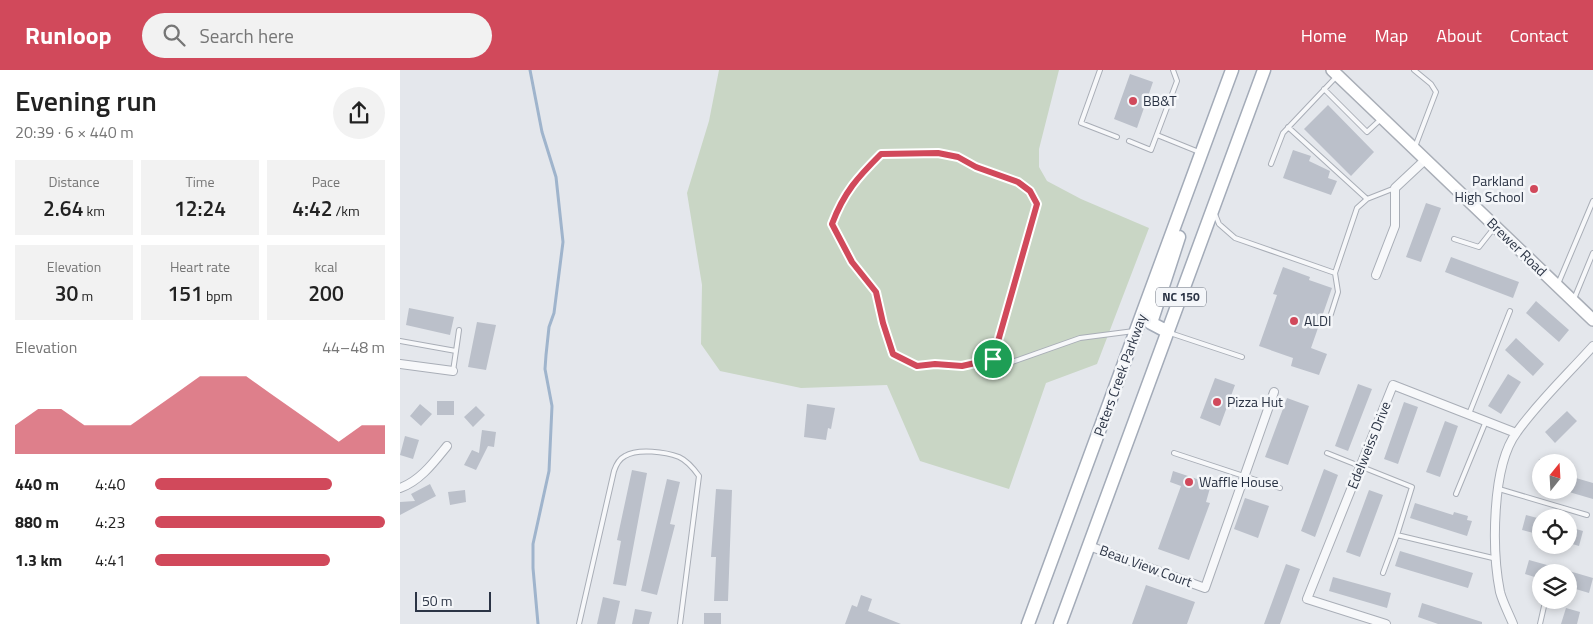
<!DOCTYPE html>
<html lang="en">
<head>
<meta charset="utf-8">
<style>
  body { margin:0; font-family:"Titillium Web",sans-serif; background:#f2f2f2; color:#222; height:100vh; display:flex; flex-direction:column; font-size:19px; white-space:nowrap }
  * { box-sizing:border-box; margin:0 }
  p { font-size:16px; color:#767676 }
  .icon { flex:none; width:28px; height:28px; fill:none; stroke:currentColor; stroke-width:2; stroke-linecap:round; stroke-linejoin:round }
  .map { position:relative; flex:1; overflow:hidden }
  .panel { display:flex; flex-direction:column; background:#fff; width:400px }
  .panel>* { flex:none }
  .needle { width:32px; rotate:18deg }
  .tools { position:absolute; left:1132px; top:384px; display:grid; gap:10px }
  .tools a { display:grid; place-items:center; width:45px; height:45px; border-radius:50%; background:#fff; box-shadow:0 2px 8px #0003; font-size:25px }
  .scale { position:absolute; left:15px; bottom:12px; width:76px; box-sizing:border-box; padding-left:5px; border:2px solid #2b3445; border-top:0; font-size:14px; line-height:18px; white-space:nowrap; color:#2b3445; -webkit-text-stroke:4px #f4f6f9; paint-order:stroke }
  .pin { position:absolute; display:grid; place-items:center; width:42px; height:42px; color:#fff; margin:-21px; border:2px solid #fff; border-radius:50%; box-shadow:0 1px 5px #0007 }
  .round { display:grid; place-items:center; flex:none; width:52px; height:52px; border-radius:26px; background:#f2f2f2 }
  .overview { display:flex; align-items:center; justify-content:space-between; height:85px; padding:0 15px }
  h1 { font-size:28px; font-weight:600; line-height:38px }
  .metrics { display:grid; grid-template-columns:repeat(3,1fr); gap:8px; height:85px; padding:5px 15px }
  .metrics div { display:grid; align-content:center; border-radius:0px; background:#f2f2f2; text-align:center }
  .metrics b { font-size:21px; font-weight:600 }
  .metrics small { font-size:14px; font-weight:400 }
  .metrics p { font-size:14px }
  .chart { height:140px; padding:10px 15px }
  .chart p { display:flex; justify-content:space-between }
  .chart svg { width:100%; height:90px; margin-top:5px; fill:#d1495b; opacity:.7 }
  ul { padding:0 15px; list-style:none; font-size:16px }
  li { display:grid; grid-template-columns:80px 60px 1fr; align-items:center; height:38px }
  li i { height:12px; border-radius:6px; background:#d1495b }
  header { display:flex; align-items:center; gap:30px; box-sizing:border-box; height:70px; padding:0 25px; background:#d1495b; color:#fff }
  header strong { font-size:24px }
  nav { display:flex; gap:28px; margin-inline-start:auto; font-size:18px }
  .search { width:350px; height:45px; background:#f2f2f2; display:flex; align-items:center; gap:12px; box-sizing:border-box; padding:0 18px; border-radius:28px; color:#767676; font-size:19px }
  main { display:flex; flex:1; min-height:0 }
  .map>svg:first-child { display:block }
  .green { fill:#c9d6c5 }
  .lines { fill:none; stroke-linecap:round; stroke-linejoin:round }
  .stream { stroke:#9fb4cc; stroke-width:3 }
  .building { fill:#bbc0ca }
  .lane-casing { stroke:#a9aeb7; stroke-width:6 }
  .street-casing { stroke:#a9aeb7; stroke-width:10 }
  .secondary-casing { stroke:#a9aeb7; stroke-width:14 }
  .primary-casing { stroke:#a3abb8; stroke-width:15 }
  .lane { stroke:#f7f8fa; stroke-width:4 }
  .street { stroke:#f7f8fa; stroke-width:8 }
  .secondary { stroke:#fff; stroke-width:11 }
  .primary { stroke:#fff; stroke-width:12 }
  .route-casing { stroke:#fff; stroke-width:10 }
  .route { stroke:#d1495b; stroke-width:6 }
  .poi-dot { fill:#d1495b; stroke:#f4f6f9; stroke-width:2 }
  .labels { text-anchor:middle; stroke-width:5; stroke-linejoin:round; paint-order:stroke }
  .shield { fill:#f4f6f9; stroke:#676e7b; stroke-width:1 }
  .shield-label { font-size:12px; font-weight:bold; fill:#2b3445 }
  .poi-label { font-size:14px; fill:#2b3445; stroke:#f4f6f9; text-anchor:start }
  .street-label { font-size:14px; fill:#2b3445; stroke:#f4f6f9 }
</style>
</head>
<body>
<header>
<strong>Runloop</strong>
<div class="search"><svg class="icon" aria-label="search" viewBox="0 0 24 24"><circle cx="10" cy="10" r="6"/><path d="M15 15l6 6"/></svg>Search here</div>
<nav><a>Home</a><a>Map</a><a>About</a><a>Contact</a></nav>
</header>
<main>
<section class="panel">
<div class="overview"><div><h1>Evening run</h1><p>20:39 · 6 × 440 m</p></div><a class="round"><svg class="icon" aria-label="share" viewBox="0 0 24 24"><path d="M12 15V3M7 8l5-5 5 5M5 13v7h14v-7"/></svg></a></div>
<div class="metrics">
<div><p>Distance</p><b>2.64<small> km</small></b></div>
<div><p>Time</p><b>12:24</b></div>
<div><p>Pace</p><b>4:42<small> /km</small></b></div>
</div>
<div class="metrics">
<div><p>Elevation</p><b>30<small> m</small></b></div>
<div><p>Heart rate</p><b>151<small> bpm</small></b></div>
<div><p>kcal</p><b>200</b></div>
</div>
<div class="chart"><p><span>Elevation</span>44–48 m</p>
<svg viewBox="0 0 160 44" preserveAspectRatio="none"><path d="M0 44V30L10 22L20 22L30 30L40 30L50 30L60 22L70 14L80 6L90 6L100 6L110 14L120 22L130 30L140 38L150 30L160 30V44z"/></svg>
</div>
<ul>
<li><b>440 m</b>4:40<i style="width:77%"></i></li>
<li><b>880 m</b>4:23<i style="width:100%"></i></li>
<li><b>1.3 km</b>4:41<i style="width:76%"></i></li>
</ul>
</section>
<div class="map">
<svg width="1193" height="554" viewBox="0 0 1193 554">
  <rect width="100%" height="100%" fill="#e4e7ec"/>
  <path class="green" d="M 319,0 L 659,0 L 639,79 L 639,97 L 647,111 L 681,129 L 749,158 L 697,294 L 646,313 L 609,419 L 520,391 L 487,315 L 401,318 L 320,301 L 301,274 L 302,215 L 287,123 L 309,51 Z"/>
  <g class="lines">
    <path class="stream" d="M 130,0 L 142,62 L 156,107 L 163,172 L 154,243 L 149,257 L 146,285 L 145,299 L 152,336 L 149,401 L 133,474 L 133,498 L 138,554"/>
  </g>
  <path class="building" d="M 730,4 L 753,12 L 737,58 L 714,49 Z
    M 928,35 L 974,82 L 951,106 L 904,59 Z
    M 893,80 L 911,86 L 909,91 L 930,101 L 928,108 L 937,111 L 931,125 L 883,108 Z
    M 1026,133 L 1041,138 L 1021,192 L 1006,187 Z
    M 1051,187 L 1119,212 L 1113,228 L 1045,202 Z
    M 883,197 L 910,207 L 909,210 L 932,218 L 911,278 L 927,284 L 919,305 L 891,296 L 893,288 L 859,276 L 877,225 L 873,224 Z
    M 1136,231 L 1169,260 L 1159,272 L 1126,243 Z
    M 9,238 L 54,247 L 50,265 L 6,255 Z
    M 77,252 L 96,255 L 86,300 L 68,297 Z
    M 1116,268 L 1144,294 L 1133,306 L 1105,280 Z
    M 1108,304 L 1121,312 L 1101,344 L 1088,336 Z
    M 815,308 L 835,315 L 820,356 L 800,348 Z
    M 958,314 L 972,319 L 948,381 L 935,376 Z
    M 887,328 L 909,336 L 888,395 L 865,387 Z
    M 37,331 L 54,331 L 54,345 L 37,345 Z
    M 1004,332 L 1018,337 L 998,394 L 984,389 Z
    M 20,334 L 32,344 L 21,356 L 10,346 Z
    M 407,334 L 435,338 L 431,359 L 428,358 L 426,370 L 404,367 Z
    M 76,336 L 85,345 L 73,357 L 64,347 Z
    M 1167,341 L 1177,351 L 1155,373 L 1145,362 Z
    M 1045,351 L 1058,356 L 1040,407 L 1026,402 Z
    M 82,360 L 96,362 L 94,377 L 88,376 L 76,400 L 64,395 L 72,380 L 79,383 Z
    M 5,366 L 19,370 L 13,389 L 0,385 Z
    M 1139,389 L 1141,390 L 1141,414 L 1133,411 Z
    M 924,399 L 938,405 L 915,467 L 901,461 Z
    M 232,400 L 247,403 L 226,516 L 213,514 L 221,471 L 217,470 Z
    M 773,401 L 809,413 L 807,417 L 810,418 L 806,432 L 810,433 L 789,490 L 758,479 L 781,416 L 770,412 Z
    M 1169,406 L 1193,413 L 1193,429 L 1169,422 Z
    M 267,409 L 280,412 L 270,454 L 275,455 L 257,525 L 241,521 Z
    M 30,414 L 36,426 L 0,445 L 0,432 L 15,431 L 11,424 Z
    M 316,419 L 332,420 L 328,531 L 314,531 L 316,487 L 311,487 Z
    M 65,420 L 66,432 L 50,435 L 48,422 Z
    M 969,420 L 983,425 L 960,487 L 946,482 Z
    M 845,428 L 869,436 L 858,468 L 834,459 Z
    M 1015,433 L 1053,445 L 1054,442 L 1068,446 L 1067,450 L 1072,451 L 1067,466 L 1010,448 Z
    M 1126,445 L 1141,449 L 1141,465 L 1122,460 Z
    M 1169,457 L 1183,461 L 1179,476 L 1169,473 Z
    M 1000,481 L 1073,503 L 1068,518 L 995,496 Z
    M 1129,490 L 1165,500 L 1165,502 L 1141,502 L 1141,509 L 1125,504 Z
    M 886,494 L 900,499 L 880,554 L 864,554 Z
    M 1169,501 L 1193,508 L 1189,523 L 1169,517 Z
    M 933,507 L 991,523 L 987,538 L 929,521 Z
    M 746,515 L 795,532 L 787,554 L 732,554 Z
    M 461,525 L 472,529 L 468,541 L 501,554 L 445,554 L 452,535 L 457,537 Z
    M 203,527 L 220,531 L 215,554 L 197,554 Z
    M 1022,533 L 1082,552 L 1082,554 L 1038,554 L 1018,547 Z
    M 1166,538 L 1180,542 L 1177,554 L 1161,554 Z
    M 235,539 L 252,542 L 249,554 L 232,554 Z
    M 304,543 L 321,543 L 321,554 L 304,554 Z"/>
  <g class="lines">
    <defs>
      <path id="lane" d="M 700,0 L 681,53 L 717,67
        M 1014,0 L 1031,14 L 1036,22 L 1015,77
        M 924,19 L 967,62 L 981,49
        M 888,57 L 967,129
        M 757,65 L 799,82
        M 729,71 L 751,80 L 777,11 L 773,0
        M 538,83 C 555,86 618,110 629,120 C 633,124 635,129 637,134 L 593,289 L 562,296 L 535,294 L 517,296 L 493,284 L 483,253 L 476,222 L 452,192 L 432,154 C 444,122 458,107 481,84 Z
        M 871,94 L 883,63 L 936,7
        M 815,144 L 819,154 L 835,168 L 935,203 L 938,222 L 931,244
        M 1054,169 L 1079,177 L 1094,158
        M 935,203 L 957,138 L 967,129 L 995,118
        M 1158,214 L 1193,131
        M 1174,229 L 1193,183
        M 770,263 L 842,287
        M 0,271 L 56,281 L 53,301
        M 56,281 L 59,260
        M 593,289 L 612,292 L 680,268 L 734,261
        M 1069,344 L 1110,241
        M 774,383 L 880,418
        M 927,383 L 1012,417 L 997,465 L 1097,489
        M 1099,419 L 1187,445
        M 1056,424 L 1086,351
        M 983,503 L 997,465
        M 179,554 L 214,401 C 216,395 219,389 225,386 C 238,378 266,382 279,387 C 288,391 294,399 299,406 L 280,554
        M 1140,554 L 1145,532"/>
      <path id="street" d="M 976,205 L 995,156 L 995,118 L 1026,89
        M 0,294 L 53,301
        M 0,418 C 20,411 34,392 47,376
        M 689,476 L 805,518 L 874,322
        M 986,554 L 907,529 L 993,315 L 1116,363
        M 1113,554 C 1109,544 1103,533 1100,522 C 1092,482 1091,396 1117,362 C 1139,331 1168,304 1193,276"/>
      <path id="secondary" d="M 932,0 L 1193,250"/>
      <path id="primary" d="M 768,262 L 751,253 L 779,167
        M 628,554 L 832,0
        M 660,554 L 864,0"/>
    </defs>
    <use href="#lane" class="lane-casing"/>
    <use href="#street" class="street-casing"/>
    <use href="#secondary" class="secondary-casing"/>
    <use href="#primary" class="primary-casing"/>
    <use href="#lane" class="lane"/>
    <use href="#street" class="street"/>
    <use href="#secondary" class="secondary"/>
    <use href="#primary" class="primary"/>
  </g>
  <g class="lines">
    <defs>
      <path id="route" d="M 538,83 L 558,87 L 576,97 L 618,112 L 630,121 L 637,134 L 593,289 L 562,296 L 535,294 L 517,296 L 493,284 L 483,253 L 476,222 L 452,192 L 432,154 C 444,122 458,107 481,84 Z"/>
    </defs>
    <use href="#route" class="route-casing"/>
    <use href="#route" class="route"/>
  </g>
  <g class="poi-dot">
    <circle cx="733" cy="31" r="5"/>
    <circle cx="1134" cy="119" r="5"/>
    <circle cx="894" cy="251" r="5"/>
    <circle cx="817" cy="332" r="5"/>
    <circle cx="789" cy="412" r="5"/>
  </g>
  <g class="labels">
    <rect class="shield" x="756" y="217.5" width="50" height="19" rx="4"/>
    <g class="shield-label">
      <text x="781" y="231">NC 150</text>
    </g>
    <g class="poi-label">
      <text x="743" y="36">BB&amp;T</text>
      <text x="1124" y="116" text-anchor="end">Parkland<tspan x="1124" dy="16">High School</tspan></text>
      <text x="904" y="256">ALDI</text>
      <text x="827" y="337">Pizza Hut</text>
      <text x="799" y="417">Waffle House</text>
    </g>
    <g class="street-label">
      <text transform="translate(1117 177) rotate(44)" y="5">Brewer Road</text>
      <text transform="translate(720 305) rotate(-70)" y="5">Peters Creek Parkway</text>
      <text transform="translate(969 375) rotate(-68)" y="5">Edelweiss Drive</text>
      <text transform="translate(746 496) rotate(20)" y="5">Beau View Court</text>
    </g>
  </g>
</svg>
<div class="tools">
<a><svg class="needle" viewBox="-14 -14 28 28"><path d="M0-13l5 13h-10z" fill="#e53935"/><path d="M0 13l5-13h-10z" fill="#767676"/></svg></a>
<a><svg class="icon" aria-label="locate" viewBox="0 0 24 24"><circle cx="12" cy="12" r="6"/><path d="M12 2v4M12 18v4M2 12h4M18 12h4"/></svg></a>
<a><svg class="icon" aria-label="layers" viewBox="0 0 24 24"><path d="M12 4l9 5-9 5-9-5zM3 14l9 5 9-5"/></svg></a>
</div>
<div class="scale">50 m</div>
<div class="pin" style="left:593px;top:289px;background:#1e9e55"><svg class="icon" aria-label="arrive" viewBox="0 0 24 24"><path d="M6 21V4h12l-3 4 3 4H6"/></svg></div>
</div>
</main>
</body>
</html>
